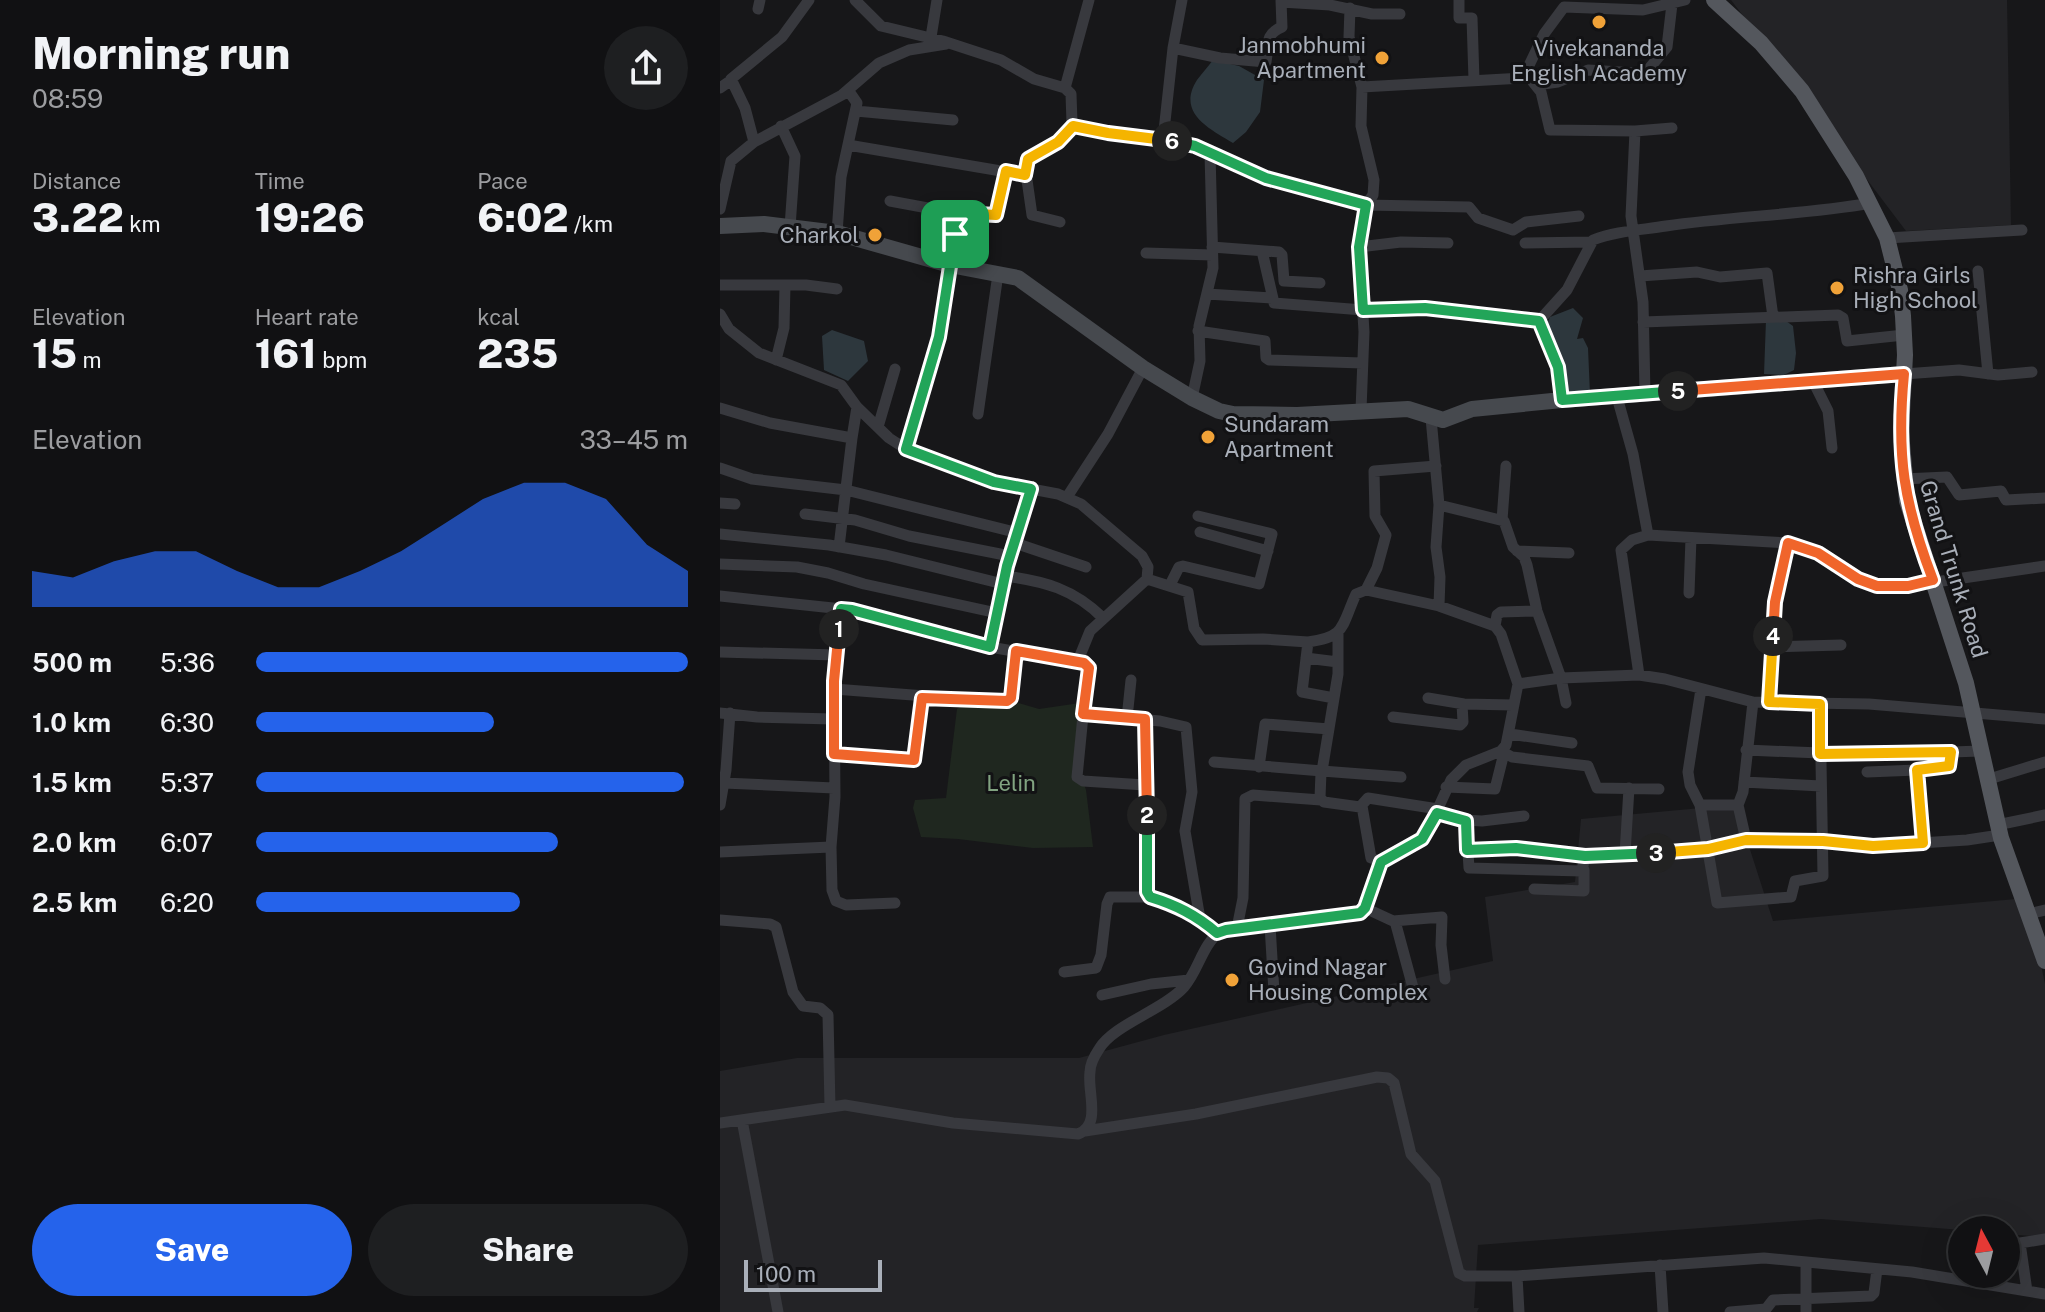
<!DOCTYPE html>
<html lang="en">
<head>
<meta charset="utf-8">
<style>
  body { margin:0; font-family:"Public Sans",sans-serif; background:#1e1f21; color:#f1f3f6; height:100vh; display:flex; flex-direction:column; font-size:30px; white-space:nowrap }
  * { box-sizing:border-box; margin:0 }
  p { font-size:26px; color:#9c9da0 }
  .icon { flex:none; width:44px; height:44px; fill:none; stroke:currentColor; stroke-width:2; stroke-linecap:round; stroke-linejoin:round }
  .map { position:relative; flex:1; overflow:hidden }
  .details { display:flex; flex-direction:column; background:#111113; width:720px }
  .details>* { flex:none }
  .needle { width:52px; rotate:353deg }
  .tools { position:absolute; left:1228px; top:1216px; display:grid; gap:16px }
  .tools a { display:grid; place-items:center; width:72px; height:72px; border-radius:50%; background:#111113; box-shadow:0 8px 32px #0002,0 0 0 2px #303133; font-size:40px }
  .scale { position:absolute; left:24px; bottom:20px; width:138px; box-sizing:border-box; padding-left:8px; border:4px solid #a9afb9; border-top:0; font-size:22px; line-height:28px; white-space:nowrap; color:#a9afb9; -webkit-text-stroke:6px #121214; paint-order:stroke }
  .pin { position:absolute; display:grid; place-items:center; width:68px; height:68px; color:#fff; margin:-34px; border-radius:16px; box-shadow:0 4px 12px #0006 }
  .km { position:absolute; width:40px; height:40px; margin:-20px; border-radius:50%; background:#222; color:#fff; font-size:22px; line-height:40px; text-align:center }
  .round { display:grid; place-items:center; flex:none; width:84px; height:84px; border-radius:42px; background:#1e1f21 }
  .head { display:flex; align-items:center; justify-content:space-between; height:136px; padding:0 32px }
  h1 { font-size:44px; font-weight:800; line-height:60px }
  .figures { display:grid; grid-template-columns:repeat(3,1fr); gap:12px; height:136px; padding:8px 32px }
  .figures div { display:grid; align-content:center }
  .figures b { font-size:40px; font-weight:800 }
  .figures small { font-size:22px; font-weight:400 }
  .figures p { font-size:22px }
  .chart { height:224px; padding:16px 32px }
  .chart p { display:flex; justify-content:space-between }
  .chart svg { width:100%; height:144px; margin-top:8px; fill:#2563eb; opacity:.7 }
  .primary-button { display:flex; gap:16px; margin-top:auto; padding:16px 32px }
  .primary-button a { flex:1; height:92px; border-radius:48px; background:#2563eb; color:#fff; font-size:32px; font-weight:800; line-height:92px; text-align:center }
  .primary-button a+a { background:#1e1f21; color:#f1f3f6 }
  ul { padding:0 32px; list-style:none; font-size:26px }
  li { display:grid; grid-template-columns:128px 96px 1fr; align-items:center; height:60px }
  li i { height:20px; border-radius:10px; background:#2563eb }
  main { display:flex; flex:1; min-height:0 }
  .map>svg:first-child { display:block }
  .built { fill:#232326 }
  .green { fill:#1f271f }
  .water { fill:#2d373d }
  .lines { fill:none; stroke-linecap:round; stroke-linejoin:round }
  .street { stroke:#38393e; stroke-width:11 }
  .secondary { stroke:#46494e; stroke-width:16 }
  .primary { stroke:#54575d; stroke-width:16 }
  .split-1-casing { stroke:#fff; stroke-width:16 }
  .split-2-casing { stroke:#fff; stroke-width:16 }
  .split-3-casing { stroke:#fff; stroke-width:16 }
  .split-4-casing { stroke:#fff; stroke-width:16 }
  .split-5-casing { stroke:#fff; stroke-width:16 }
  .split-6-casing { stroke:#fff; stroke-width:16 }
  .split-7-casing { stroke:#fff; stroke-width:16 }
  .split-1 { stroke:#22a559; stroke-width:10 }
  .split-2 { stroke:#f0652b; stroke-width:10 }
  .split-3 { stroke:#22a559; stroke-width:10 }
  .split-4 { stroke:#f5b400; stroke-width:10 }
  .split-5 { stroke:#f0652b; stroke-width:10 }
  .split-6 { stroke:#22a559; stroke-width:10 }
  .split-7 { stroke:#f5b400; stroke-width:10 }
  .poi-dot { fill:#f0a238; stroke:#121214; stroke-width:3 }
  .labels { text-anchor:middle; stroke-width:6; stroke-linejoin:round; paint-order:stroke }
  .poi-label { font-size:22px; fill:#a9afb9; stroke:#121214; text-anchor:start }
  .street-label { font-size:22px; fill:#a9afb9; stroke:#121214 }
  .park-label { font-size:22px; fill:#81a380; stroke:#121214 }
</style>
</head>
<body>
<main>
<section class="details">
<div class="head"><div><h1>Morning run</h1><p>08:59</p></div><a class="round"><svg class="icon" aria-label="share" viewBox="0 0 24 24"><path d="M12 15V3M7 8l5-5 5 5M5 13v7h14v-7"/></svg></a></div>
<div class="figures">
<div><p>Distance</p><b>3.22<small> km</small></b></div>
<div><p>Time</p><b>19:26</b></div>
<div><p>Pace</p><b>6:02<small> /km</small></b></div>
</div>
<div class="figures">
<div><p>Elevation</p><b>15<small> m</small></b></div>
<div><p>Heart rate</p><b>161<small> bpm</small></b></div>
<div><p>kcal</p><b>235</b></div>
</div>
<div class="chart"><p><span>Elevation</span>33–45 m</p>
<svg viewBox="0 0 160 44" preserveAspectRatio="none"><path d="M0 44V33L10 35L20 30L30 27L40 27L50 33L60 38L70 38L80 33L90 27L100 19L110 11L120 6L130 6L140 11L150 25L160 33V44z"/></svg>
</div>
<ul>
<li><b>500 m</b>5:36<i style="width:100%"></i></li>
<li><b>1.0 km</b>6:30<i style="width:55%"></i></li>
<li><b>1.5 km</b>5:37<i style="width:99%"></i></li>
<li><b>2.0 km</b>6:07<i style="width:70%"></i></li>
<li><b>2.5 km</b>6:20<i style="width:61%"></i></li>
</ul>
<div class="primary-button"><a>Save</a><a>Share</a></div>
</section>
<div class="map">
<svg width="1325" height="1312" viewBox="0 0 1325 1312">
  <rect width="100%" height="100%" fill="#171719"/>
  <path class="built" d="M 1011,0 L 1287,0 L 1291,225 L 1186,231 Z
    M 1014,805 L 1016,806 L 1053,921 L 1307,898 L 1325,984 L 1325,1237 L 1286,1234 L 1286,1230 L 1242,1230 L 1101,1219 L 758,1245 L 754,1308 L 759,1308 L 757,1312 L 0,1312 L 0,1071 L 77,1058 L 359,1058 L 444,1035 L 773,961 L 765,897 L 855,882 L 861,819 Z"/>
  <path class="green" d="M 288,700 L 319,709 L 360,703 L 355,777 L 364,784 L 366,790 L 373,847 L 313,848 L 238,839 L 201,837 L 193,808 L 195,800 L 226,798 L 237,709 L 248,701 Z"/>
  <path class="water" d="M 493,60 L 519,66 L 544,80 L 540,112 L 526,132 L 513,143 C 490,129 456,113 477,80 C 482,73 488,67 493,60 Z
    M 853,308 L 863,318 L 857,339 L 863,338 L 868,348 L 870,394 L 849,397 L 825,328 L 830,317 Z
    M 1046,320 L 1066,321 L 1073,326 L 1076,353 L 1074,370 L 1064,375 L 1044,374 Z
    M 112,330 L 144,341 L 148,361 L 128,381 L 104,370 L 102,336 Z"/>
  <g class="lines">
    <path class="street" d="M 135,0 L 161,26 L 223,41 L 281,60 L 314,79 L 345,88 L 351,94 L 352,123 L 357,128 L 460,142 L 475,146 L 546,178 L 646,205 L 749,207 L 758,218 L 793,230 L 806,222 L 859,216
      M 739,0 L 739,18 L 752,18 L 754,80
      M 561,2 L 610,5 L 652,14 L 680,14
      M 630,8 L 629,37 L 642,87 L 641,126 L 654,180 L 653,195 L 646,205 L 639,247 L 644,332 L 641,410
      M 38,9 L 40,0
      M 211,37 L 217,0
      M 453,48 L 500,58 L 546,62 C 549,46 544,34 562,27 L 561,0
      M 813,82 L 821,92 L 830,130 L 915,131 L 952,128
      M 816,85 L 838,82 L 868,70 L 917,73 L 927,71 L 947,47 L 952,4
      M 642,87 L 803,78 L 824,34 L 844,7 L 923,10 L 965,0
      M 0,88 L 10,81
      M 345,88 L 369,0
      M 136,111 L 233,120
      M 61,126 L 75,156 L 70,227
      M 915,131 L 911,216 L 923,302 L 925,393
      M 443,140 L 453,48 L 462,0
      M 34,142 L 25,108 L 11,79 L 62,37 L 89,0
      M 128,145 L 305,175
      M 170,201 L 224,211 L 276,215 L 286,171
      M 0,209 L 11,161 L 34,142 L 122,95 L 159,63 L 189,50 L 226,44
      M 340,222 L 312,215 L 305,166 L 308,159 L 332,147 L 353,126
      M 117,233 L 121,177 L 137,103 L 128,90
      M 1167,238 L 1302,230
      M 805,243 L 871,242
      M 492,247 L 559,252 L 562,255 L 564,281 L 600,283
      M 639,247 L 681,242 L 728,243
      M 542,251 L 554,303 L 643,310 L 705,308 L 819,321
      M 426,253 L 492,255
      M 1258,271 L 1268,374
      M 920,276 L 977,272 L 1000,277 L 1047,273 L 1053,317
      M 0,285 L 86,285 L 117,289
      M 487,294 L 552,298
      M 0,314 L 9,329 L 39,353 L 121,385 L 137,407 L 169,438 L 186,449 L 274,482 L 338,494 L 361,504 L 422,556 L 428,567 L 427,579 L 370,631 L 357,663
      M 923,322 L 1118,315 L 1123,318 L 1127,341 L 1184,335
      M 478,331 L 545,341 L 546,358 L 549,360 L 642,363
      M 56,360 L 64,328 L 65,285
      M 1184,374 L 1239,370 L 1278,375 L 1312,372
      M 1093,381 L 1108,411 L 1112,448
      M 897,397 L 913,454 L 928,535 L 1068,543 L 1098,553 L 1138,579 L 1157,586 L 1188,586 L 1325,566
      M 472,398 L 480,361 L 479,326 L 493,268 L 490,153
      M 842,400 L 838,367 L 819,321 L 847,290 L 873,240 C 896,231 922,230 946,226 C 1014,216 1083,215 1151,203
      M 0,408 L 50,423 L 132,438 L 119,547
      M 258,414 L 278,274
      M 711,418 L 719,505 L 716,547 L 720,577 L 719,606
      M 158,427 L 175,369
      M 132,438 L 137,407
      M 186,449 L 219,337 L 238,213
      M 0,468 L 32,479 L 126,490 L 298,533
      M 1183,479 L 1227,477 L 1239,495 L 1281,491 L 1286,500 L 1325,498
      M 347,497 L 388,434 L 423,368
      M 0,503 L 15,504
      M 719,505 L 784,521 L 793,547 L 804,557 L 807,565 L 817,611 L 841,678 L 846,703
      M 85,514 L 135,520 L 189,536 L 290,556
      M 782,520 L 786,466
      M 480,532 L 548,551
      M 0,534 L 109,545 L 166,555 L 283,584
      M 295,543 L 366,567
      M 797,551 L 849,553
      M 0,564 L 77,567 L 108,573 L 144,584 L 277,613
      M 285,576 C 324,581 354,589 383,618
      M 427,579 L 468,592 L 474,628 L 482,640 L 543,639 L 588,642
      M 450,585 L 459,567 L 463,566 L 539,584 L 552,534 L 478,516
      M 646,590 L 657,568 L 666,535 L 655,516 L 654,471 L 716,466
      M 969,593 L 971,538
      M 0,596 L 132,610 L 270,647 L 368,664 L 357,777 L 363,781 L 425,785 L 427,794 L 427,892 L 430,897 C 456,905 476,915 497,933
      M 121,609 L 114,681 L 115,797 L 111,847 L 112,890 L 116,901 L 126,905 L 175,903
      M 775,626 L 777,615 L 781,612 L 817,611
      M 270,647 L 287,566 L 311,489
      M 1053,647 L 1121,645
      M 0,652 L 117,655
      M 586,658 L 618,662
      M 919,675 L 901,550 L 912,540 L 928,535
      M 114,689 L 284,702 L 291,698 L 296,651
      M 981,689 L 968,772 L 970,785 L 980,805 L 1018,805 L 1026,840 L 1103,841 L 1153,846 L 1247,840 L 1280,835
      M 614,698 L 582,692 L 588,642 C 626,637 621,627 636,594 L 646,590 L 719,606 L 775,626 L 781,634 L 798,684
      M 708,698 L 744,704 L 793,705
      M 1049,702 L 1055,606 L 1068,543
      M 0,713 L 37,717 L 113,719
      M 363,714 L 440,721 L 466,727 L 472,792 L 465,831 L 480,919
      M 673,717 L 740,725 L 743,722 L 742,704
      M 407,718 L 411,680
      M 425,719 L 425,785
      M 790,734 L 852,743
      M 1026,750 L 1148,755 L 1260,751
      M 781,751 L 792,757 L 868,766 L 877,788 L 939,789
      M 114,754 L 194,760 L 202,698
      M 494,762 L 602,771 L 618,674 L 618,634
      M 539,767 L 545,724 L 609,729
      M 1197,770 L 1229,766 L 1231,752
      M 602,771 L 681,777
      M 601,772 L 600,798 L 604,802 L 640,807 L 648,798 L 718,809
      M 1147,772 L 1197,770 L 1203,843
      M 1266,780 L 1325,762
      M 1024,782 L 1101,786
      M 4,783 L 114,788
      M 726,787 L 775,789 L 784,753
      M 0,805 L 6,770 L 10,713
      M 980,805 L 997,903 L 1071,897 L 1075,881 L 1103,876 L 1100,704
      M 1018,805 L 1023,792 L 1033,702
      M 642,806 L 651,858 L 661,862
      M 717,813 L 746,821 L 749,868 L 862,871 L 865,856
      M 745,820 L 762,821 L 804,816
      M 1277,825 L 1325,815
      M 747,850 L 796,848 L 865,856 L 935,853 L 988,849 L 1026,840
      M 0,852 L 111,847
      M 905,854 L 909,788
      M 814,889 L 864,891 L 864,870
      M 645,908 L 673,921 L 722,917 L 721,945 L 725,979
      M 1308,914 L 1325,910
      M 0,920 L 50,924 L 56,927 L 73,992 L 83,1006 L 100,1008 L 108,1015 L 110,1107
      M 675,921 L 695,995
      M 550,925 L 554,992
      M 517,928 L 523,898 L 525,799 L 533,795 L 601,800
      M 344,972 L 376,968 L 381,955 L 387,904 L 390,897 L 430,897
      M 382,995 L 431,984 L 469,980
      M 22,1120 L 58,1312
      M 0,1123 L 125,1105 L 233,1123 L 358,1134 C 382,1125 367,1092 370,1072 C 370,1065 375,1055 379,1049 C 393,1025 443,1010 464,987 C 479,970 482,944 501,931 L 608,918 L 642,911 L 661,862 L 705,837 L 731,780 L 746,765 L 781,751 L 786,745 L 798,684 L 841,678 L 919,675 L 945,679 L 1033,702 L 1149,704 L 1325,719
      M 365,1131 L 476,1114 L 657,1077 L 668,1078 L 674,1083 L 691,1154 L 715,1181 L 739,1273 L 745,1276 L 797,1276
      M 1086,1262 L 1086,1312
      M 940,1265 L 943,1312
      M 1307,1291 L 1300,1243 L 1325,1239
      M 799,1312 L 797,1276 L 1044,1258 L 1192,1272 L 1325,1294
      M 1010,1312 L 1046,1309 L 1053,1300 L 1151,1296 L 1154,1293 L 1157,1269"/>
    <path class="secondary" d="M 0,226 L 44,224 L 117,233 L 230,265 L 298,278 L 423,368 L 472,398 L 499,411 L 513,414 L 577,415 L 688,409 L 723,420 L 752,409 L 842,400 L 1184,374"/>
    <path class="primary" d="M 994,0 L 1041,43 L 1082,91 L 1136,176 L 1167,238 L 1180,290 L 1183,316 L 1185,355 L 1181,432 L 1187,501 L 1246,683 L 1281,838 L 1325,961"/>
  </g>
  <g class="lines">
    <defs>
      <path id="split-1" d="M 119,629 L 121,609 L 132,610 L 270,647 L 287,566 L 311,489 L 274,482 L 186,449 L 219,337 L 235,234"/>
      <path id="split-2" d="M 119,629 L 114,681 L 114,754 L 194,760 L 202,698 L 287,701 L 291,698 L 296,651 L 364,663 L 369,668 L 363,714 L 425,719 L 427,815"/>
      <path id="split-3" d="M 427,815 L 427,892 L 430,897 C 456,905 476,915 497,933 L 506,930 L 640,913 L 645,908 L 661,862 L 702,839 L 717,813 L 746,821 L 747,850 L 796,848 L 865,856 L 936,853"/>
      <path id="split-4" d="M 936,853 L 988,849 L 1026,840 L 1103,841 L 1153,846 L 1203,843 L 1197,770 L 1229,766 L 1231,752 L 1100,754 L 1100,704 L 1049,702 L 1053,636"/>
      <path id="split-5" d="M 958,391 L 1184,374 C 1176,456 1184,504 1213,580 L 1188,586 L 1157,586 L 1138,579 L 1098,553 L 1068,543 L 1055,602 L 1053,636"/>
      <path id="split-6" d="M 452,141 L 475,146 L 546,178 L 646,205 L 639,247 L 643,310 L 705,308 L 819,321 L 838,367 L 842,400 L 958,391"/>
      <path id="split-7" d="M 235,234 L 238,213 L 276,215 L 286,171 L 305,175 L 308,159 L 338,142 L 353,126 L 388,133 L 452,141"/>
    </defs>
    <use href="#split-1" class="split-1-casing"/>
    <use href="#split-2" class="split-2-casing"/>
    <use href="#split-3" class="split-3-casing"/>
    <use href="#split-4" class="split-4-casing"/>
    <use href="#split-5" class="split-5-casing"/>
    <use href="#split-6" class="split-6-casing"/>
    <use href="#split-7" class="split-7-casing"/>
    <use href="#split-1" class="split-1"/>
    <use href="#split-2" class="split-2"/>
    <use href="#split-3" class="split-3"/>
    <use href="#split-4" class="split-4"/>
    <use href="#split-5" class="split-5"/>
    <use href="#split-6" class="split-6"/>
    <use href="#split-7" class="split-7"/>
  </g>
  <g class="poi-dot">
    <circle cx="879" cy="22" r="8"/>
    <circle cx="662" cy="58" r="8"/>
    <circle cx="155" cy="235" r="8"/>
    <circle cx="1117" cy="288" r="8"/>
    <circle cx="488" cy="437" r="8"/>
    <circle cx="512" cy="980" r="8"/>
  </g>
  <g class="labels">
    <g class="poi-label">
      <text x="646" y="53" text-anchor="end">Janmobhumi<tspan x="646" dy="25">Apartment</tspan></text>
      <text x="879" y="56" text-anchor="middle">Vivekananda<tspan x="879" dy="25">English Academy</tspan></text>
      <text x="139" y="243" text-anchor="end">Charkol</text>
      <text x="1133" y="283">Rishra Girls<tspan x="1133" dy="25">High School</tspan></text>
      <text x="504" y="432">Sundaram<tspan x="504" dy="25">Apartment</tspan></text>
      <text x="528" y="975">Govind Nagar<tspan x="528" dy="25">Housing Complex</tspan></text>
    </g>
    <g class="street-label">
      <text transform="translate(1234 569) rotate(73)" y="8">Grand Trunk Road</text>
    </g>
    <g class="park-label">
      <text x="291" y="791">Lelin</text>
    </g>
  </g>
</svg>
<div class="tools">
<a><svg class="needle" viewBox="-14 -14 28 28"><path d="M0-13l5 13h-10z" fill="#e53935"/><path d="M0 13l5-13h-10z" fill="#9c9da0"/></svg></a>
</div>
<div class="scale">100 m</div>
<div class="pin" style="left:235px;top:234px;background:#1e9e55"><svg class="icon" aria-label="arrive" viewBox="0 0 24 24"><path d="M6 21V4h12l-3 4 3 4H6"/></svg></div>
<b class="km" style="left:119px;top:629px">1</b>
<b class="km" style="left:427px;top:815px">2</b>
<b class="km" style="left:936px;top:853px">3</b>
<b class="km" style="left:1053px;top:636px">4</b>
<b class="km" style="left:958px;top:391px">5</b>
<b class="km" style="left:452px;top:141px">6</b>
</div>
</main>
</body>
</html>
